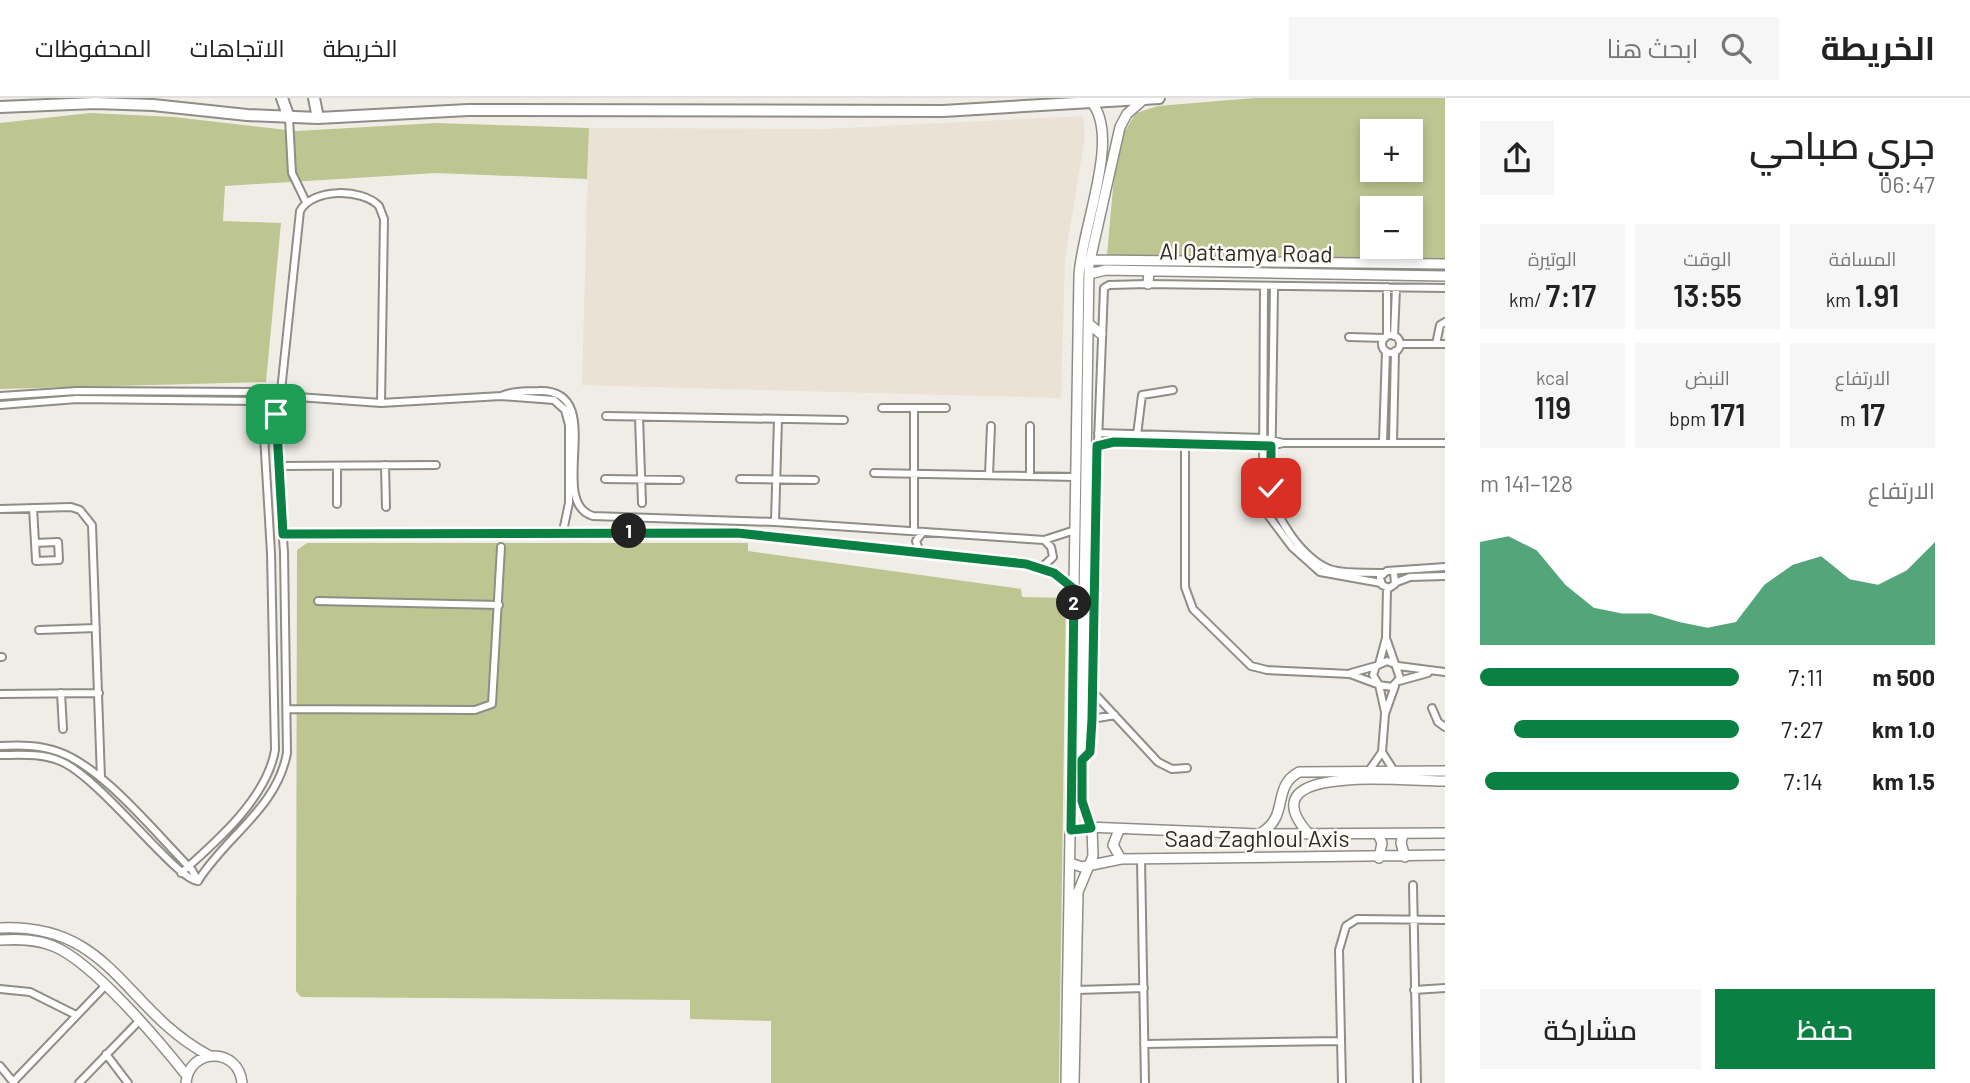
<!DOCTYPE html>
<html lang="ar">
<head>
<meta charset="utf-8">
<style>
  body { margin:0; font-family:Barlow,Cairo,sans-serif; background:#f6f6f6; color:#222; direction:rtl; height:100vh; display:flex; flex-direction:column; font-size:26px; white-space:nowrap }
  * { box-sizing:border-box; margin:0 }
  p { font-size:23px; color:#767676 }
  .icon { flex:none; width:38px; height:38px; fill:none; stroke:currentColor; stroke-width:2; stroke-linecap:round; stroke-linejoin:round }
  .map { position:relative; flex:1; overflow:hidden; direction:ltr }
  .panel { display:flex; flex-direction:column; background:#fff; width:525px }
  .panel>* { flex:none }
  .tools { position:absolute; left:1360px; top:21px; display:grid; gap:14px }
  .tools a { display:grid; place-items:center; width:63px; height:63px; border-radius:0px; background:#fff; box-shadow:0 4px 10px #0003; font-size:35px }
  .pin { position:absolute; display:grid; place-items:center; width:60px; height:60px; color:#fff; margin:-30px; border-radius:14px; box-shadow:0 4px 10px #0006 }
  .km { position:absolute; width:35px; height:35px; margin:-18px; border-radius:50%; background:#222; color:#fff; font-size:19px; line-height:35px; text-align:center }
  .round { display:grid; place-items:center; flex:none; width:74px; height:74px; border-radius:0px; background:#f6f6f6 }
  .overview { display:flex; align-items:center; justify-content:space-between; height:119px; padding:0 35px }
  h1 { font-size:38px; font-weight:600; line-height:52px }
  .metrics { display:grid; grid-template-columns:repeat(3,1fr); gap:10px; height:119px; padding:7px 35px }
  .metrics div { display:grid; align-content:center; border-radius:0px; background:#f6f6f6; text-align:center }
  .metrics b { font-size:30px; font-weight:600 }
  .metrics small { font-size:19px; font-weight:400 }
  .metrics p { font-size:19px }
  .chart { height:196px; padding:14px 35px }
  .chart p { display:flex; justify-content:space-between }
  .chart svg { width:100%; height:126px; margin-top:7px; fill:#0b8043; opacity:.7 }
  .action { display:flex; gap:14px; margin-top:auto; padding:14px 35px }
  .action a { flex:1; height:80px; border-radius:0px; background:#0b8043; color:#fff; font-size:28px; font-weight:600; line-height:80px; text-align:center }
  .action a+a { background:#f6f6f6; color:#222 }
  ul { padding:0 35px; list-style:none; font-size:23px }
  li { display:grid; grid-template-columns:112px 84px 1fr; align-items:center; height:52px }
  li i { height:18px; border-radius:9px; background:#0b8043 }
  header { display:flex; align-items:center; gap:42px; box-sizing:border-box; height:98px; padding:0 35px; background:#fff; border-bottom:2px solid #e0e0e0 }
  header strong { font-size:33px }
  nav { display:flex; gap:38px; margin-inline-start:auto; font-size:24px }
  .search { width:490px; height:63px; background:#f6f6f6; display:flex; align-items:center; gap:18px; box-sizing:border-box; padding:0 24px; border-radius:0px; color:#767676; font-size:26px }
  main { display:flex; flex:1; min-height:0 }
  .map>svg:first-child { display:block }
  .built { fill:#e9e2d5 }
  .green { fill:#bdc591; fill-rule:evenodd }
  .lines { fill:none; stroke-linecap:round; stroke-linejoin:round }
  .street-casing { stroke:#908d87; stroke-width:10 }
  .secondary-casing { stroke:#908d87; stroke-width:12 }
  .primary-casing { stroke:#908d87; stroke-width:14 }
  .street { stroke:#fff; stroke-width:6 }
  .secondary { stroke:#fff; stroke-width:9 }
  .primary { stroke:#fff; stroke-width:10 }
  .route-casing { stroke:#fff; stroke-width:14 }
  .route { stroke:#0b8043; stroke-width:9 }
  .labels { text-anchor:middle; stroke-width:5; stroke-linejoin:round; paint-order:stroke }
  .street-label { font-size:23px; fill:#2c2b28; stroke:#fefaf4 }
</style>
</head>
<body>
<header>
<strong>الخريطة</strong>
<div class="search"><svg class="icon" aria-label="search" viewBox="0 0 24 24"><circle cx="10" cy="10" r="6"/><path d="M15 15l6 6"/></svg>ابحث هنا</div>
<nav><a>الخريطة</a><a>الاتجاهات</a><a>المحفوظات</a></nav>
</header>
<main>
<section class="panel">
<div class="overview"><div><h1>جري صباحي</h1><p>06:47</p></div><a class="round"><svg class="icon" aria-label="share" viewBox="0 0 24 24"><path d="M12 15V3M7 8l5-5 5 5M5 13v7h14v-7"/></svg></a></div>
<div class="metrics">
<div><p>المسافة</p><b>1.91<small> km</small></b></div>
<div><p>الوقت</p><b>13:55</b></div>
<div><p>الوتيرة</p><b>7:17<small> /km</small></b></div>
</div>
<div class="metrics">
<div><p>الارتفاع</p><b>17<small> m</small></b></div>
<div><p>النبض</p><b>171<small> bpm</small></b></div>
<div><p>kcal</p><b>119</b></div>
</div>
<div class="chart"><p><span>الارتفاع</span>128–141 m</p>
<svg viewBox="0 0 160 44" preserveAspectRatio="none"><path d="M0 44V8L10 6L20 11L30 23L40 31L50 33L60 33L70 36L80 38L90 36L100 23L110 16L120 13L130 21L140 23L150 18L160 8V44z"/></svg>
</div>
<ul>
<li><b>500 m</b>7:11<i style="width:100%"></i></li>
<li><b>1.0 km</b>7:27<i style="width:87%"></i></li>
<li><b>1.5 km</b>7:14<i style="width:98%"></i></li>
</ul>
<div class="action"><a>حفظ</a><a>مشاركة</a></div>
</section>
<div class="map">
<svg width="1445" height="985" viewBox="0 0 1445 985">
  <rect width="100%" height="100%" fill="#f0ede7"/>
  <path class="built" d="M 1083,18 L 1085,38 L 1065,161 L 1061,300 L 582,287 L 589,30 L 825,31 Z"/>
  <path class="green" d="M 1255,0 L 1445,0 L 1445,160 L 1107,157 L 1117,46 L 1136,15 L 1158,8 ZM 1372,33 L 1410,33 L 1410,72 L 1372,72 ZM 1372,110 L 1410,110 L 1410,149 L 1372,149 Z
    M 90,15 L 174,19 L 296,33 L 437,25 L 589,30 L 587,81 L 436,75 L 225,88 L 223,123 L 281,125 L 266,284 L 0,291 L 0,25 Z
    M 307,445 L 748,445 L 748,453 L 1021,491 L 1022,499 L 1066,500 L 1059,985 L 771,985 L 771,923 L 690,921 L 690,902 L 301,899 L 296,893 L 297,452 Z"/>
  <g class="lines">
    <defs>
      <path id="street" d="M 289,20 L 292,75 L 306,104
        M 1264,188 L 1263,374 L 1268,417 L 1292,449 L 1320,474 L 1381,485
        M 1274,189 L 1271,390 C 1272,417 1305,465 1333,472 C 1348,476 1367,474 1382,475
        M 1387,189 L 1387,238
        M1382 246a9 9 0 1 1 18 0a9 9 0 1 1-18 0Z
        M 1394,238 L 1396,190
        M 1349,239 L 1385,240
        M 1400,246 L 1445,246
        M 1436,246 L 1440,227 L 1445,224
        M 281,293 L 300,113 C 312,90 362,90 379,108 L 384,121 L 381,305
        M 0,298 L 77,293 L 260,294
        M 284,298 L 381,305 L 501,298 L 554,302 L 565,312 L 569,327 L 569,405 L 563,433
        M 501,298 C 513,293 525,293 538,293 C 610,290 545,404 593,418 L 775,424 L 1044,442 L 1075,432
        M 0,307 L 77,301 L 260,303
        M 882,310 L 946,310
        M 914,310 L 914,433
        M 606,318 L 844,322
        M 639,319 L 642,405
        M 1098,335 L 1264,340 L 1283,345
        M 1137,337 L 1142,297 L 1173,292
        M 1185,338 L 1185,489 L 1193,511 L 1251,568 L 1267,572 L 1350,576 L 1377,586
        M 1383,344 L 1386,253
        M 1393,344 L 1395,253
        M 1097,348 L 1114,344 L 1271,348 L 1283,345 L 1445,345
        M 385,367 L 386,409
        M 277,368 L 436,367
        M 874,375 L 1076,379
        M 989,377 L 991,328
        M 1030,378 L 1030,328
        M 605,381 L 680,382
        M 740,381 L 815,382
        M 337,406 L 337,368
        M 33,410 L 36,462 L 36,463 L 59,462 L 58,444 L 35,445
        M 0,411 L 71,409 L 80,412 L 92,427 L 101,680
        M 775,424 L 778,321
        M 283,436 L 737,435 L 1026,466 L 1053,475 L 1074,491
        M 920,455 L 916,443 L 923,434
        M 1041,470 L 1053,459 L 1051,449 L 1045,443
        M 1394,474 L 1395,486 L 1389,490 L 1382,487 L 1380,479 L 1387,473 L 1445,469
        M 1397,484 L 1410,479 L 1445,478
        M 318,503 L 499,507
        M 39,532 L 96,530
        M 1386,540 L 1400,580 L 1392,589 L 1379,587 L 1373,577 L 1376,568 L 1387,563 L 1395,566
        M 0,559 L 2,559
        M 1379,566 L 1386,540 L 1387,490
        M 1398,568 L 1445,574
        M 1351,575 L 1376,568
        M 1399,583 L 1428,575
        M 1379,587 L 1385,614
        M 1093,594 L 1158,664 L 1172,671 L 1187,670
        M 61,595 L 63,631
        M 0,596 L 99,595
        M 1432,610 L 1438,624 L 1445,629
        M 287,611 L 475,612 L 492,606 L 501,449
        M 1092,621 L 1115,617
        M 0,648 C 20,647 40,647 59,654 C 104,670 157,737 192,772 L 198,783
        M 1382,654 L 1396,676
        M 0,657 C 20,657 41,655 60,663 C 100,679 176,782 198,783
        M 1082,662 L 1090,654 L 1092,621 L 1096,395 L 1104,190 L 1109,187 L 1148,186 L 1445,190
        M 1368,674 L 1382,654 L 1385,616 L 1395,588
        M 1141,761 L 1145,985
        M 181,775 C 216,744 267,700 275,652 L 271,455 L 262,304
        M 198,783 C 226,738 277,710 287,655 L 284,454 L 274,325 L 284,298 L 279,293 L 257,296 L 265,305 L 282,303
        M 1413,787 L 1417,985
        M 0,891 L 30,894 L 76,917
        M 1076,892 L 1144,890
        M 1414,892 L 1445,890
        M 1144,946 L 1340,943
        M 106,956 L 128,985
        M 0,968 L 14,985
        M 13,984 L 105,888
        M 79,985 L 139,923
        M 1342,985 L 1339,852 L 1346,828 L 1357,821 L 1445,822"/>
      <path id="secondary" d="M 1090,162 L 1445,166
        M 1089,176 L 1106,172 L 1445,178
        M 1148,186 L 1149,173
        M 1088,225 L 1101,236
        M 1071,731 L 1087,729 L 1258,736 L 1445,735
        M 1119,732 L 1113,747 L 1121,761
        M 1261,735 C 1290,718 1271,689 1299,674 L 1445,673
        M 1309,736 C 1243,663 1411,684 1445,683
        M 1378,736 L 1382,745 L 1379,760
        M 1403,736 L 1401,745 L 1405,759
        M 1070,765 L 1082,769 L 1121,761 L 1445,757
        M 0,830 C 112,825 123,911 208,957
        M 0,842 C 18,841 36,841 53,848 C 92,863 160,944 187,978
        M 186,985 C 189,949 239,949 242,985
        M 1066,985 L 1079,178 C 1081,132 1121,40 1092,5
        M 1074,985 L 1078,794 L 1093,758 L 1092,730 L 1081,699 L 1089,167 L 1120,29 L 1127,16 L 1144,1"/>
      <path id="primary" d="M 282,0 L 289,20
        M 314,0 L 318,20
        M 0,9 L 95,5 L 153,7 L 247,17 L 318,20 L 468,12 L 943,13 L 1159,0"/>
    </defs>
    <use href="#street" class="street-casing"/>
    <use href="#secondary" class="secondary-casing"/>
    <use href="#primary" class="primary-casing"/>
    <use href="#street" class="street"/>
    <use href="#secondary" class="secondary"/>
    <use href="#primary" class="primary"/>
  </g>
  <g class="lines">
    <defs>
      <path id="route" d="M 276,316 L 283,436 L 737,435 L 1026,466 L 1054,475 L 1074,491 L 1071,732 L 1091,730 L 1082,703 L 1082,662 L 1090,654 L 1092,621 L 1097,348 L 1114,344 L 1271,348 L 1271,390"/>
    </defs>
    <use href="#route" class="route-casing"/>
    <use href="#route" class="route"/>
  </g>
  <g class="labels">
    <g class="street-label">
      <text transform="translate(1246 155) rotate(1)" y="8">Al Qattamya Road</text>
      <text x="1257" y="749">Saad Zaghloul Axis</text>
    </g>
  </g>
</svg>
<div class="tools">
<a>+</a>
<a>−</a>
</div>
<div class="pin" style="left:276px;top:316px;background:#1e9e55"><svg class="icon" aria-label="arrive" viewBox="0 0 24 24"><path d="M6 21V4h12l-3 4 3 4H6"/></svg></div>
<div class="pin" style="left:1271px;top:390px;background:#d93025"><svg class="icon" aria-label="check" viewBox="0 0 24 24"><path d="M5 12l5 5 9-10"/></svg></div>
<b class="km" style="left:629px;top:433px">1</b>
<b class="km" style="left:1074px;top:505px">2</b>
</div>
</main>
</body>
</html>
